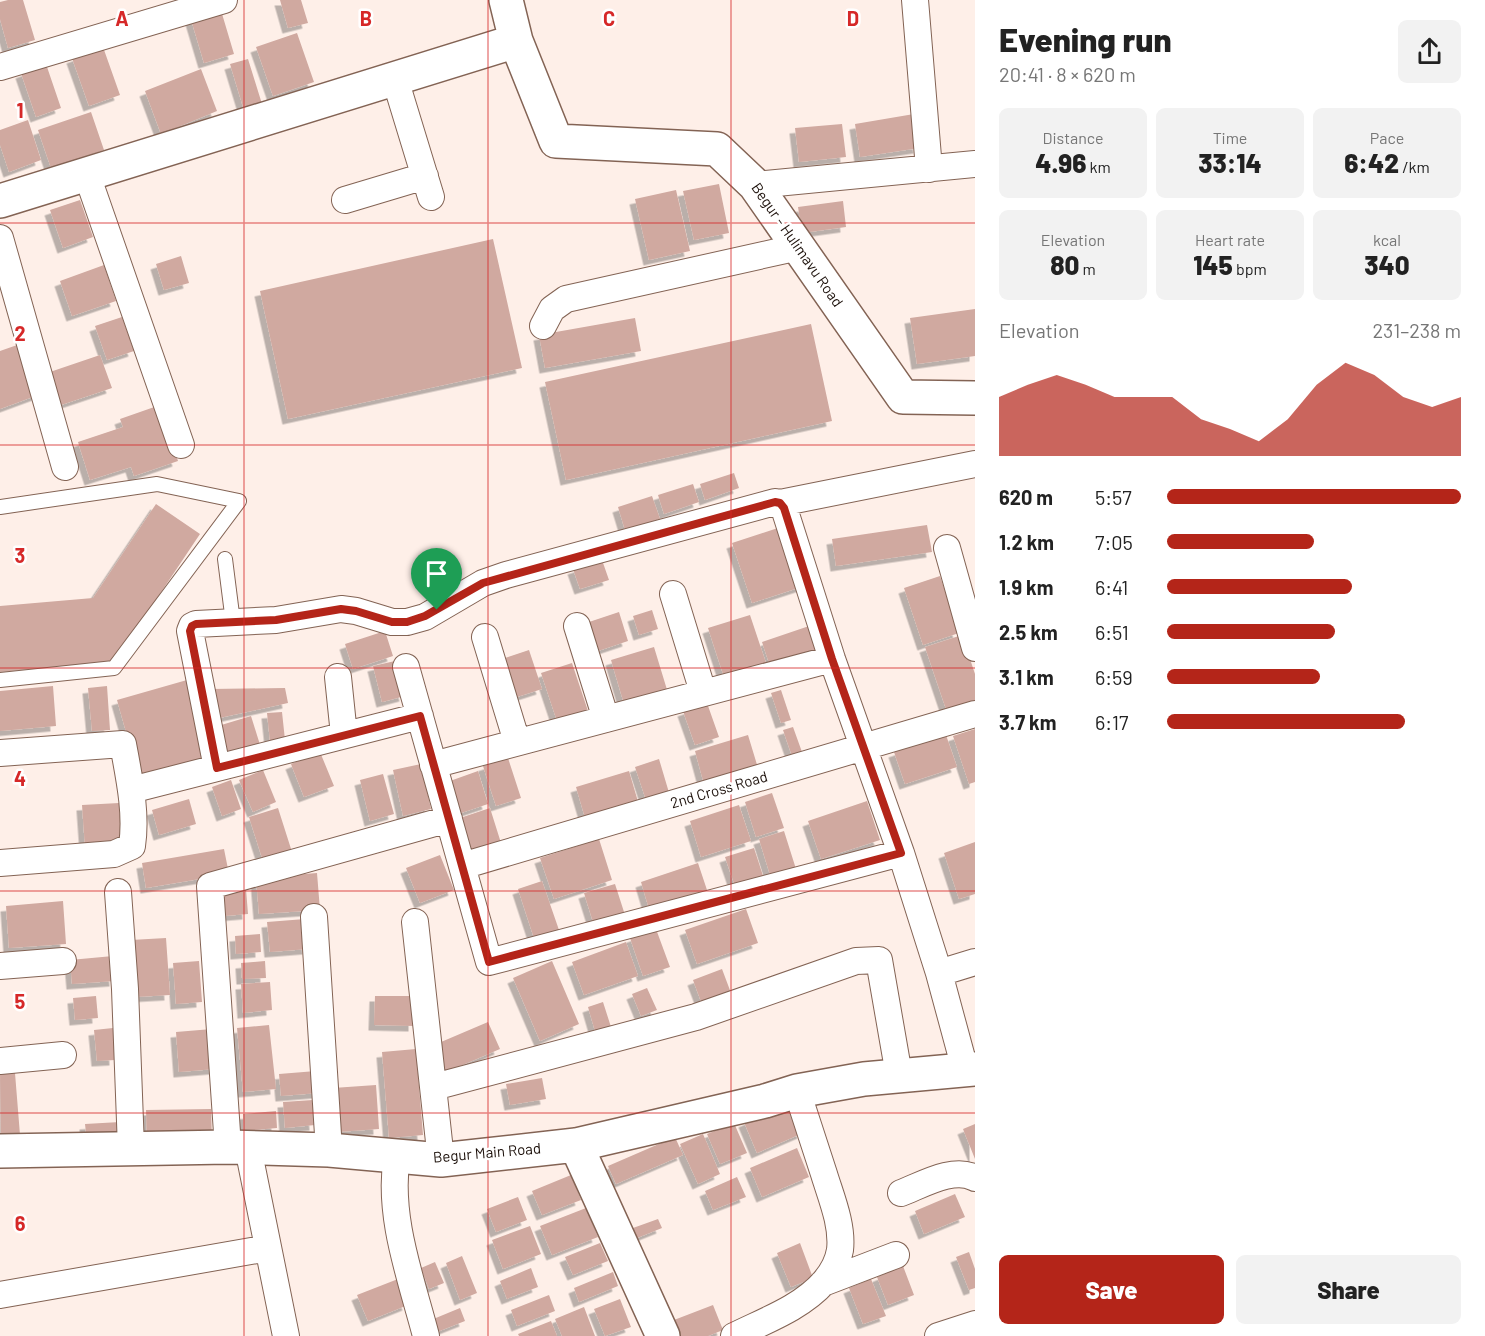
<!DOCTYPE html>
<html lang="en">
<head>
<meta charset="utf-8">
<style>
  body { margin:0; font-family:Barlow,sans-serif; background:#f2f2f2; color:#222; height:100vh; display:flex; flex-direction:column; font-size:22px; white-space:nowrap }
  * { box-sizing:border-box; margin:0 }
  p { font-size:20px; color:#767676 }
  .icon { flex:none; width:33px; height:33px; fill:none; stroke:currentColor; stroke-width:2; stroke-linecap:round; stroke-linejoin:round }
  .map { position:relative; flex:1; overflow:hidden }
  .drawer { display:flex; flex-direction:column; background:#fff; width:510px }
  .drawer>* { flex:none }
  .pin { position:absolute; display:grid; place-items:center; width:51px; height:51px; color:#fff; margin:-62px -26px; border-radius:50% 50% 50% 0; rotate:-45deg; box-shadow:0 0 6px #0007 }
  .pin .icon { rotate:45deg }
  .round { display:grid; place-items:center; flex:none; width:63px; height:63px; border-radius:9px; background:#f2f2f2 }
  .summary { display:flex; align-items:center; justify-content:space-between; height:102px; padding:0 24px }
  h1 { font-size:33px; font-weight:800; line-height:45px }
  .figures { display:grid; grid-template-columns:repeat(3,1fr); gap:9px; height:102px; padding:6px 24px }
  .figures div { display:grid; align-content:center; border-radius:9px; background:#f2f2f2; text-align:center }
  .figures b { font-size:26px; font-weight:800 }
  .figures small { font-size:16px; font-weight:400 }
  .figures p { font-size:16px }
  .chart { height:168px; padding:12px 24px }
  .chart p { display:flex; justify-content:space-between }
  .chart svg { width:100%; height:108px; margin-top:6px; fill:#b42519; opacity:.7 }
  .button { display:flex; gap:12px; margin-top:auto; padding:12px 24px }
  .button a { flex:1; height:69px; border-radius:9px; background:#b42519; color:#fff; font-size:24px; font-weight:800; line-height:69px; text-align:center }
  .button a+a { background:#f2f2f2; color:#222 }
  ul { padding:0 24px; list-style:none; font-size:20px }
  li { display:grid; grid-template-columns:96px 72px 1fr; align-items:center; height:45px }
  li i { height:15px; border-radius:8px; background:#b42519 }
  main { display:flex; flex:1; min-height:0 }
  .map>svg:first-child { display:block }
  .building { fill:#d0a9a0; filter:url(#shadow) }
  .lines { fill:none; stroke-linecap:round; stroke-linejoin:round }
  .service-casing { stroke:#836354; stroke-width:16 }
  .minor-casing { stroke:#836354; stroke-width:28 }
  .tertiary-casing { stroke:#836354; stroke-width:36 }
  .service { stroke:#fff; stroke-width:14 }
  .minor { stroke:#fff; stroke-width:26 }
  .tertiary { stroke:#fff; stroke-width:33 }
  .route-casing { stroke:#fff; stroke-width:12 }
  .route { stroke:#b42519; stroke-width:8 }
  .grid { fill:none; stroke:#d62828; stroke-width:1.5; stroke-opacity:0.55 }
  .labels { text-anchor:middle; stroke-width:5; stroke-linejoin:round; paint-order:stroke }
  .street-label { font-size:15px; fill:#1b0f09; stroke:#fff }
  .grid-label { font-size:20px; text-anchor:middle; font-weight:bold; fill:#d62828; stroke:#fff; stroke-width:5; stroke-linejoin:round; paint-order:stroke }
</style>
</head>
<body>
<main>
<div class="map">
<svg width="975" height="1336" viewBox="0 0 975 1336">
  <defs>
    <filter id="shadow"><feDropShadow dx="-5.5" dy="5.5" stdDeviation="0" flood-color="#0004"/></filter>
  </defs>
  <rect width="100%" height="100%" fill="#feefe8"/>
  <path class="building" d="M 8,0 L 23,0 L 35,40 L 8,48 L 0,19 L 0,2 Z
    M 280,0 L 301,0 L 308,23 L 288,28 Z
    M 220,7 L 234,54 L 204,63 L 190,16 Z
    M 297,33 L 314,82 L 273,96 L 256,47 Z
    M 103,47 L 120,95 L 89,106 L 72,58 Z
    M 248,59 L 262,104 L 244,110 L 230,64 Z
    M 46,64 L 61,108 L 36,117 L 21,73 Z
    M 201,69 L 217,111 L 161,134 L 145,91 Z
    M 91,112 L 104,150 L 51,168 L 38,130 Z
    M 914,114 L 919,148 L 860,157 L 855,124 Z
    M 28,120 L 41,160 L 9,172 L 0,145 L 0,130 Z
    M 842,124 L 846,157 L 799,162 L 795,128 Z
    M 719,184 L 729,233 L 694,240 L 683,191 Z
    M 676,190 L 690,251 L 649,260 L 635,199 Z
    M 80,200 L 93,237 L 63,248 L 50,210 Z
    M 843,201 L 846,227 L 802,233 L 798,207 Z
    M 493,239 L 522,368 L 288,419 L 260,291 Z
    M 181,256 L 189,283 L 164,290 L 156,264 Z
    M 104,265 L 116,301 L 72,316 L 60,281 Z
    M 975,309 L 975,356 L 917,364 L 910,318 Z
    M 122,317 L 134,351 L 107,360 L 95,326 Z
    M 635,318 L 641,351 L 545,368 L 539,335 Z
    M 811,324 L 832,421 L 566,480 L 545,382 Z
    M 20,344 L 38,395 L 0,409 L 0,351 Z
    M 100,355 L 112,388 L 58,406 L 47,373 Z
    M 160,405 L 178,461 L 134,476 L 131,467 L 90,480 L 78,442 L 123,427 L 120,419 Z
    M 734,473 L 739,488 L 705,500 L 700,484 Z
    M 693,484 L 699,502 L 664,514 L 658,495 Z
    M 652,496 L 660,519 L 625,530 L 618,507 Z
    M 156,504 L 200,534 L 115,661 L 0,672 L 0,606 L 93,598 Z
    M 927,525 L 932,552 L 836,566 L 832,539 Z
    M 784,526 L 804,586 L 752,603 L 732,543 Z
    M 602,560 L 609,580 L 580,589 L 573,569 Z
    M 940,576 L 959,633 L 923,645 L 904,588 Z
    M 652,610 L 658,629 L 639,635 L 633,616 Z
    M 619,612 L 628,641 L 595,652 L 586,623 Z
    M 750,615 L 767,666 L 725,680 L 708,628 Z
    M 815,624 L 823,649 L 770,666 L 762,642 Z
    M 385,631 L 393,656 L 353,669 L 345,644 Z
    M 962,635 L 975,674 L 975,706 L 948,715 L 925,647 Z
    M 654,647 L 668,693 L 625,707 L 611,660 Z
    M 529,650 L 542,689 L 517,697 L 505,658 Z
    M 395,661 L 405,696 L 382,702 L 373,666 Z
    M 572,663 L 588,711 L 557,721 L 541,673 Z
    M 187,680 L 211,761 L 140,781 L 117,700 Z
    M 53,686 L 56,726 L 0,731 L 0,691 Z
    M 107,686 L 110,730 L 92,731 L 88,688 Z
    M 285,688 L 288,703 L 219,718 L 210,689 Z
    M 781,690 L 791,720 L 781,723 L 771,693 Z
    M 707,703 L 719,737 L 695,745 L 683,711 Z
    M 282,712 L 285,740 L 270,741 L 267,713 Z
    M 251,716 L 261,748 L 228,758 L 218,726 Z
    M 793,727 L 802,752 L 792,756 L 783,730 Z
    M 975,729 L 975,782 L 969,784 L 953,736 Z
    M 748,735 L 758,768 L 704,784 L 695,751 Z
    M 946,735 L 957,767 L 905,784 L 894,752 Z
    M 320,752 L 334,786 L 304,797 L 291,764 Z
    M 508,758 L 521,798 L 496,806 L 483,766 Z
    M 659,759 L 670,796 L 647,803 L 635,767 Z
    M 421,764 L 431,809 L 403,816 L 393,770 Z
    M 263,770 L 276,802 L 253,812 L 239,780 Z
    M 478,771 L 488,804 L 461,813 L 450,781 Z
    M 629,771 L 639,805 L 586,821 L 576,787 Z
    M 383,774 L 394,814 L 370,821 L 360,780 Z
    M 231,780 L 241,809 L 222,816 L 212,787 Z
    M 772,793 L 784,828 L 756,837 L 745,802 Z
    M 189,799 L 196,824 L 159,835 L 152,810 Z
    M 867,801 L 880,840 L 821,859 L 808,821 Z
    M 119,803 L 122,844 L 85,847 L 82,805 Z
    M 739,805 L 751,841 L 701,857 L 690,821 Z
    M 278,808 L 292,852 L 263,861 L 249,817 Z
    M 490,808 L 501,843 L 472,853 L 460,818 Z
    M 784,831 L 796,869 L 771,878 L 759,839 Z
    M 599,839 L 612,880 L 554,899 L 540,858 Z
    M 975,842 L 975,894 L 959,899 L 944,853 Z
    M 754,848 L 765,882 L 737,892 L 725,857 Z
    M 224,849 L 229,874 L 146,888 L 142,863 Z
    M 440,855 L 454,890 L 420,903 L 406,868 Z
    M 698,863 L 708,893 L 650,912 L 641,882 Z
    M 317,873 L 320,910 L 259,914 L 256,878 Z
    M 542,881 L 559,930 L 534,938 L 518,889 Z
    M 615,884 L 625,915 L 594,925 L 584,893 Z
    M 246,889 L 248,914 L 224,916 L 222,890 Z
    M 63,901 L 66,944 L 9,948 L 6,906 Z
    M 746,909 L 758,943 L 697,964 L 685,930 Z
    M 305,919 L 308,949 L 270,952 L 267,922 Z
    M 656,929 L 670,967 L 643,976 L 630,938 Z
    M 260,934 L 261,952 L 236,954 L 235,936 Z
    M 166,938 L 170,995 L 135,997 L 131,940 Z
    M 626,942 L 638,976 L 584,995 L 572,962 Z
    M 113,956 L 115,981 L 72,984 L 70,960 Z
    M 199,961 L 202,1002 L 176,1004 L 173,963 Z
    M 265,961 L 266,978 L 242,979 L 241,963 Z
    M 552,961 L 579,1024 L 540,1041 L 513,978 Z
    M 722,969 L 731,993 L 702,1004 L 693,980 Z
    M 270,982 L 272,1010 L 243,1013 L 241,984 Z
    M 647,988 L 657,1010 L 641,1016 L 632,994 Z
    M 96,996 L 98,1018 L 75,1020 L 73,998 Z
    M 375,996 L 414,996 L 414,1026 L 374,1025 Z
    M 603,1002 L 611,1027 L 595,1031 L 588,1007 Z
    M 488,1022 L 500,1049 L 446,1072 L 434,1045 Z
    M 269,1025 L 276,1089 L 243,1092 L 237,1028 Z
    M 113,1028 L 115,1060 L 97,1061 L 94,1030 Z
    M 212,1029 L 215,1069 L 179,1072 L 176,1032 Z
    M 416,1049 L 423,1135 L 389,1138 L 382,1052 Z
    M 316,1071 L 318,1093 L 281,1096 L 279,1074 Z
    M 15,1073 L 20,1135 L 1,1137 L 0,1074 Z
    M 542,1078 L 546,1099 L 510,1105 L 506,1084 Z
    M 376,1085 L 379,1129 L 337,1132 L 333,1088 Z
    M 313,1100 L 315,1125 L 285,1128 L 283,1102 Z
    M 789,1102 L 803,1133 L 757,1153 L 744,1122 Z
    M 211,1109 L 212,1139 L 147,1140 L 146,1110 Z
    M 276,1111 L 277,1128 L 244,1131 L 243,1114 Z
    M 120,1122 L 121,1139 L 87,1142 L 85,1124 Z
    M 734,1123 L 747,1153 L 720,1164 L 707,1134 Z
    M 975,1124 L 975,1159 L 963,1129 Z
    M 703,1134 L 720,1174 L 698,1184 L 680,1144 Z
    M 675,1137 L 683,1155 L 616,1184 L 608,1166 Z
    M 797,1148 L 809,1177 L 762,1197 L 750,1168 Z
    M 571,1175 L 581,1200 L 542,1215 L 532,1191 Z
    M 737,1177 L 746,1197 L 713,1210 L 705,1191 Z
    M 955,1194 L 965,1217 L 924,1234 L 915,1211 Z
    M 518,1197 L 527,1220 L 496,1232 L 487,1209 Z
    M 586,1208 L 598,1237 L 552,1255 L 540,1226 Z
    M 658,1219 L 662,1228 L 637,1238 L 633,1228 Z
    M 530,1226 L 541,1254 L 503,1269 L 492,1240 Z
    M 600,1243 L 608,1261 L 573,1275 L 565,1257 Z
    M 800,1243 L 813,1278 L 791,1287 L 777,1253 Z
    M 969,1252 L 975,1269 L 975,1288 L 969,1290 L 956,1257 Z
    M 462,1256 L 477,1293 L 460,1300 L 446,1263 Z
    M 435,1262 L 444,1283 L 429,1289 L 421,1268 Z
    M 903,1266 L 914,1295 L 888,1305 L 877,1277 Z
    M 531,1268 L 538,1287 L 507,1299 L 500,1281 Z
    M 613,1272 L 618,1286 L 579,1302 L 574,1288 Z
    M 398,1279 L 408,1305 L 368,1321 L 357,1295 Z
    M 871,1279 L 886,1316 L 863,1324 L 849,1288 Z
    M 549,1295 L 555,1311 L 517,1326 L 511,1310 Z
    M 620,1299 L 631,1327 L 605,1336 L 594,1309 Z
    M 713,1305 L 723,1330 L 708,1336 L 681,1336 L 674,1320 Z
    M 584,1307 L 595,1336 L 562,1336 L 555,1319 Z
    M 460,1308 L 465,1321 L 437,1332 L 431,1320 Z
    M 551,1321 L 557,1336 L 519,1336 L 518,1334 Z"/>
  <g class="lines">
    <defs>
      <path id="service" d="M 0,507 L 157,484 L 239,501 L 114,668 L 0,680
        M 225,559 L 233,622"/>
      <path id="minor" d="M 915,0 L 929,169
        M 0,67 L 224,0
        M 395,79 L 431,197
        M 87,175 L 181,445
        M 755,185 L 975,164
        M 345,200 L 425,176
        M 0,238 L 65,467
        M 543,326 L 552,309 L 566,299 L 799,247
        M 780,503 L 784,508 L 832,659 L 901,853 L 939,973
        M 947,548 L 975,648
        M 673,594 L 703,692
        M 577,626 L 606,719
        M 485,637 L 517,742
        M 406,667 L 489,962 L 901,853
        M 338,677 L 344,735
        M 0,753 L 123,744 C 129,777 137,813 132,846 L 114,854 L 0,863
        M 433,765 L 832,659
        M 217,768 L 190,631 L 192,626 L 196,624 L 276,620 L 341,609 L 356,611 L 392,622 L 407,622 L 425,617 L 483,583 L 506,575 L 775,502 L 780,503 L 975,464
        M 131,790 L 420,716
        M 462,866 L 975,714
        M 118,892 L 125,989 L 131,1148
        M 314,917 L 329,1150
        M 415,922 L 441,1160
        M 0,966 L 63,961
        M 0,1061 L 63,1055
        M 965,1069 L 939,973 L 975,962
        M 434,1087 L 696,1017 L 856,961 L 879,960 L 899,1075
        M 228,1147 L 210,886 L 449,819
        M 248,1148 L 286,1336
        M 397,1156 C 387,1216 411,1278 426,1336
        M 901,1193 C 922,1185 954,1166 975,1178
        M 823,1283 L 896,1255
        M 0,1295 L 268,1248
        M 734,1336 C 764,1321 801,1308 824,1282 C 832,1273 838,1262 840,1250 C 843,1225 831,1197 824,1174 C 815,1146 806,1119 797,1091
        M 938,1336 L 975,1324"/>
      <path id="tertiary" d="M 506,0 L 516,41 L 556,141 L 717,149 L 755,185 L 903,397 L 975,398
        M 0,201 L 516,41
        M 576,1145 L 663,1336
        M 0,1151 L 228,1147 L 329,1150 L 441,1160 L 576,1145 L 765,1101 L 797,1091 L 864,1079 L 975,1069"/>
    </defs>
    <use href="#service" class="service-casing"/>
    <use href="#minor" class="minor-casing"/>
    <use href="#tertiary" class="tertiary-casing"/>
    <use href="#service" class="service"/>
    <use href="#minor" class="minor"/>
    <use href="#tertiary" class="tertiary"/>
  </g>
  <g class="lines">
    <defs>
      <path id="route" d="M 775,502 L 780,503 L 784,508 L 832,659 L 901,853 L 489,962 L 420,716 L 217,768 L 190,631 L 192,626 L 196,624 L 276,620 L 341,609 L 356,611 L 392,622 L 407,622 L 425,616 L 483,583 Z"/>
    </defs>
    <use href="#route" class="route-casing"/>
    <use href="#route" class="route"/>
  </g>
  <path class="grid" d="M 244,0 L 244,1336M 488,0 L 488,1336M 731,0 L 731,1336M 0,223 L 975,223M 0,445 L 975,445M 0,668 L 975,668M 0,891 L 975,891M 0,1113 L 975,1113"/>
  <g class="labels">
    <g class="street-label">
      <text transform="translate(797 245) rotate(55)" y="5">Begur - Hulimavu Road</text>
      <text transform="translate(719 790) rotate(-16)" y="5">2nd Cross Road</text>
      <text transform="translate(487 1153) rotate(-5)" y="5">Begur Main Road</text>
    </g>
  </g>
  <g class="grid-label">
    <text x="122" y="26">A</text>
    <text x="366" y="26">B</text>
    <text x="609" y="26">C</text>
    <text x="853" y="26">D</text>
    <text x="20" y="118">1</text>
    <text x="20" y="341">2</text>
    <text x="20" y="563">3</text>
    <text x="20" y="786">4</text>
    <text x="20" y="1009">5</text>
    <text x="20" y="1231">6</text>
  </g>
</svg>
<div class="pin" style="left:437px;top:610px;background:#1e9e55"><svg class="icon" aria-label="arrive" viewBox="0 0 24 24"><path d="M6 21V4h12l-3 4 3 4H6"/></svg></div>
</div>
<section class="drawer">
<div class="summary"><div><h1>Evening run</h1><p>20:41 · 8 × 620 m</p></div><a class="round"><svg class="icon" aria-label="share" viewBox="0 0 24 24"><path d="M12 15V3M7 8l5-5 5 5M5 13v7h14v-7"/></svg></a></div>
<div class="figures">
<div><p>Distance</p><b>4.96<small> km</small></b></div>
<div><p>Time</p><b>33:14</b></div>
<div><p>Pace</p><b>6:42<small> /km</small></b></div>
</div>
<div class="figures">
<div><p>Elevation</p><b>80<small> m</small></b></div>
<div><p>Heart rate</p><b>145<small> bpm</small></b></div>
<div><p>kcal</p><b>340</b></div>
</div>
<div class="chart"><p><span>Elevation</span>231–238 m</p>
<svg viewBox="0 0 160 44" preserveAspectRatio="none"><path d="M0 44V20L10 15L20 11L30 15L40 20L50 20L60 20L70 29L80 33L90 38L100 29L110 15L120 6L130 11L140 20L150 24L160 20V44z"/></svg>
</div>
<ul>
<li><b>620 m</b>5:57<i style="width:100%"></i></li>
<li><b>1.2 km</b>7:05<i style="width:50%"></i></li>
<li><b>1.9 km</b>6:41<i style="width:63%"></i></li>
<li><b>2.5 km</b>6:51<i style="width:57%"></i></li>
<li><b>3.1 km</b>6:59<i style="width:52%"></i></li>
<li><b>3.7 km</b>6:17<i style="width:81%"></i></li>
</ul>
<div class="button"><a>Save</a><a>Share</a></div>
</section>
</main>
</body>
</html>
